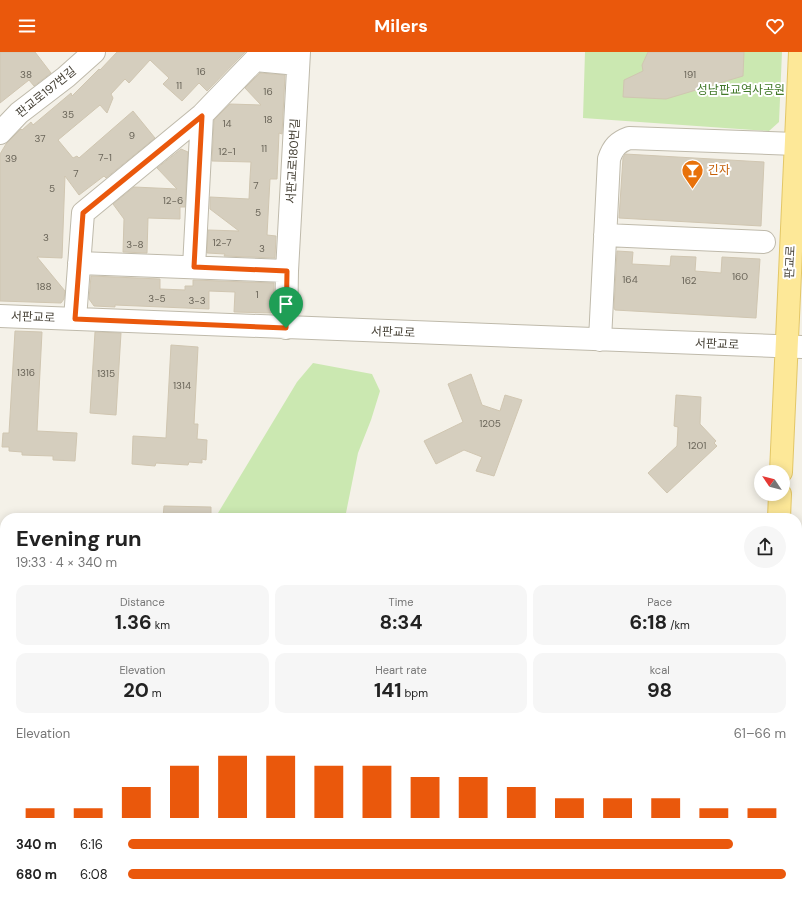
<!DOCTYPE html>
<html lang="en">
<head>
<meta charset="utf-8">
<style>
  body { margin:0; font-family:"DM Sans","Noto Sans KR",sans-serif; background:#f6f6f6; color:#222; height:100vh; display:flex; flex-direction:column; font-size:15px; white-space:nowrap }
  * { box-sizing:border-box; margin:0 }
  p { font-size:13px; color:#767676 }
  .icon { flex:none; width:22px; height:22px; fill:none; stroke:currentColor; stroke-width:2; stroke-linecap:round; stroke-linejoin:round }
  .map { position:relative; flex:1; overflow:hidden }
  .drawer { position:absolute; left:0px; top:461px; width:802px; height:384px; display:flex; flex-direction:column; background:#fff; border-radius:16px 16px 0 0; box-shadow:0 2px 10px #0003 }
  .drawer>* { flex:none }
  .needle { width:26px; rotate:305deg }
  .tools { position:absolute; left:754px; top:413px; display:grid; gap:8px }
  .tools a { display:grid; place-items:center; width:36px; height:36px; border-radius:50%; background:#fff; box-shadow:0 2px 10px #0003; font-size:20px }
  .pin { position:absolute; display:grid; place-items:center; width:34px; height:34px; color:#fff; margin:-41px -17px; border-radius:50% 50% 50% 0; rotate:-45deg; box-shadow:0 0 4px #0007 }
  .pin .icon { rotate:45deg }
  .round { display:grid; place-items:center; flex:none; width:42px; height:42px; border-radius:21px; background:#f6f6f6 }
  .summary { display:flex; align-items:center; justify-content:space-between; height:68px; padding:0 16px }
  h1 { font-size:22px; font-weight:700; line-height:30px }
  .metrics { display:grid; grid-template-columns:repeat(3,1fr); gap:6px; height:68px; padding:4px 16px }
  .metrics div { display:grid; align-content:center; border-radius:10px; background:#f6f6f6; text-align:center }
  .metrics b { font-size:20px; font-weight:700 }
  .metrics small { font-size:11px; font-weight:400 }
  .metrics p { font-size:11px }
  .chart { height:112px; padding:8px 16px }
  .chart p { display:flex; justify-content:space-between }
  .chart svg { width:100%; height:72px; margin-top:4px; stroke:#ea580c; stroke-width:6 }
  ul { padding:0 16px; list-style:none; font-size:13px }
  li { display:grid; grid-template-columns:64px 48px 1fr; align-items:center; height:30px }
  li i { height:10px; border-radius:5px; background:#ea580c }
  header { display:flex; justify-content:space-between; align-items:center; height:52px; padding:0 16px; background:#ea580c; color:#fff; font-size:18px; font-weight:700 }
  .map>svg:first-child { display:block }
  .green { fill:#cbe8b1 }
  .building { fill:#d5cebe; stroke:#d0c6b1 }
  .lines { fill:none; stroke-linecap:round; stroke-linejoin:round }
  .minor-casing { stroke:#bfbaab; stroke-width:24 }
  .major-casing { stroke:#e3c767; stroke-width:24 }
  .minor { stroke:#fff; stroke-width:22 }
  .major { stroke:#fde898; stroke-width:22 }
  .route-casing { stroke:#fff; stroke-width:8 }
  .route { stroke:#ea580c; stroke-width:5 }
  .labels { text-anchor:middle; stroke-width:4; stroke-linejoin:round; paint-order:stroke }
  .number-label { font-size:10px; fill:#6a6559 }
  .park-label { font-size:12px; fill:#42792a; stroke:#fff }
  .street-label { font-size:12px; fill:#474237; stroke:#fff }
  .food-label { font-size:12px; fill:#c56008; stroke:#fff; text-anchor:start }
</style>
</head>
<body>
<header><svg class="icon" aria-label="menu" viewBox="0 0 24 24"><path d="M4 6h16M4 12h16M4 18h16"/></svg>Milers<svg class="icon" aria-label="heart" viewBox="0 0 24 24"><path d="M12 20l-8-8c-3-5 5-10 8-4 3-6 11-1 8 4z"/></svg></header>
<div class="map">
<svg width="802" height="845" viewBox="0 0 802 845">
  <rect width="100%" height="100%" fill="#f4f1e8"/>
  <path class="green" d="M 585,0 L 782,0 L 779,70 L 769,79 L 583,66 Z
    M 313,311 L 372,322 L 380,339 L 371,368 L 358,401 L 345,466 L 215,466 L 297,330 Z
    M 5,568 L 5,840 L 436,840 L 437,845 L 0,845 L 0,572 Z"/>
  <path class="building" d="M 0,0 L 35,0 L 51,21 L 34,34 L 29,28 L 0,51 Z
    M 117,0 L 245,0 L 207,39 L 199,31 L 182,49 L 163,32 L 169,26 L 150,8 L 129,31 L 125,27 L 111,42 L 113,46 L 107,61 L 100,53 L 58,88 L 73,106 L 77,104 L 79,106 L 133,59 L 155,86 L 106,126 L 104,124 L 79,143 L 65,124 L 62,206 L 37,205 L 65,239 L 64,247 L 61,251 L 0,249 L 0,102 L 6,92 L 21,77 L 22,78 L 31,70 L 33,73 L 71,41 L 72,44 L 99,17 L 100,18 Z
    M 648,0 L 744,0 L 743,24 L 666,47 L 623,45 L 624,28 L 643,19 L 642,13 Z
    M 260,21 L 285,23 L 282,82 L 279,81 L 277,127 L 270,127 L 267,183 L 276,184 L 275,206 L 224,204 L 225,202 L 207,201 L 208,178 L 239,179 L 210,157 L 210,145 L 249,147 L 250,126 L 251,110 L 212,109 L 214,68 L 230,52 L 261,53 L 245,36 Z
    M 181,97 L 188,100 L 185,155 L 180,155 L 180,167 L 148,166 L 147,201 L 123,200 L 124,167 L 113,152 L 134,135 L 177,137 L 157,116 Z
    M 625,102 L 764,110 L 761,174 L 619,166 L 623,106 Z
    M 617,199 L 633,200 L 632,212 L 670,214 L 671,204 L 696,205 L 695,219 L 721,221 L 722,205 L 760,207 L 756,266 L 615,258 L 614,256 Z
    M 91,224 L 160,227 L 160,237 L 185,238 L 185,234 L 193,234 L 193,228 L 274,231 L 274,259 L 271,261 L 234,260 L 235,240 L 209,239 L 209,257 L 115,253 L 115,255 L 94,254 L 89,247 Z
    M 15,279 L 42,280 L 37,379 L 77,381 L 75,409 L 53,408 L 53,404 L 22,403 L 22,400 L 9,399 L 9,395 L 2,395 L 3,381 L 9,381 Z
    M 95,280 L 121,281 L 116,363 L 90,361 Z
    M 171,293 L 198,295 L 194,372 L 198,372 L 197,387 L 207,388 L 206,408 L 202,407 L 202,411 L 189,410 L 188,413 L 156,411 L 155,414 L 132,412 L 133,384 L 166,386 Z
    M 471,322 L 482,353 L 500,359 L 505,343 L 522,348 L 494,424 L 476,419 L 482,405 L 464,398 L 436,412 L 424,389 L 463,370 L 448,332 Z
    M 676,343 L 701,345 L 700,372 L 716,389 L 714,391 L 717,394 L 667,441 L 648,421 L 677,394 L 678,375 L 674,374 Z
    M 164,454 L 211,455 L 211,466 L 163,466 Z"/>
  <g class="lines">
    <defs>
      <path id="minor" d="M 0,81 L 19,61 L 66,25 L 94,0
        M 605,183 L 764,190
        M 79,211 L 287,219
        M 194,215 L 202,63
        M 0,264 L 802,295
        M 75,267 L 83,161 L 202,63 L 255,8 L 298,12
        M 286,276 L 287,219 L 299,0
        M 600,288 L 609,107 C 613,95 618,90 629,86 L 796,92
        M 797,773 L 802,773"/>
      <path id="major" d="M 781,420 L 800,0
        M 779,466 L 780,442
        M 797,713 L 802,602
        M 763,845 L 763,840
        M 791,845 L 791,840"/>
    </defs>
    <use href="#minor" class="minor-casing"/>
    <use href="#major" class="major-casing"/>
    <use href="#minor" class="minor"/>
    <use href="#major" class="major"/>
  </g>
  <g class="lines">
    <defs>
      <path id="route" d="M 202,64 L 194,215 L 287,219 L 286,276 L 75,267 L 83,161 Z"/>
    </defs>
    <use href="#route" class="route-casing"/>
    <use href="#route" class="route"/>
  </g>
  <defs>
    <symbol id="bar-pin" viewBox="-11 -11 22 30"><path d="M0 17L-7.5 6A9.5 9.5 0 1 1 7.5 6Z" fill="#e8710a" stroke="#fff"/><path d="M-6-5H6L.8 .8V4.5H3.5V6h-7V4.5H-.8V.8Z" fill="#fff"/></symbol>
  </defs>
  <g fill-rule="evenodd">
    <use href="#bar-pin" x="680" y="106" width="25" height="34"/>
  </g>
  <g class="labels">
    <g class="number-label">
      <text x="201" y="23">16</text>
      <text x="26" y="26">38</text>
      <text x="690" y="26">191</text>
      <text x="179" y="37">11</text>
      <text x="268" y="43">16</text>
      <text x="68" y="66">35</text>
      <text x="268" y="71">18</text>
      <text x="227" y="75">14</text>
      <text x="132" y="87">9</text>
      <text x="40" y="90">37</text>
      <text x="264" y="100">11</text>
      <text x="227" y="103">12-1</text>
      <text x="105" y="109">7-1</text>
      <text x="11" y="110">39</text>
      <text x="76" y="125">7</text>
      <text x="256" y="137">7</text>
      <text x="52" y="140">5</text>
      <text x="173" y="152">12-6</text>
      <text x="258" y="164">5</text>
      <text x="46" y="189">3</text>
      <text x="222" y="194">12-7</text>
      <text x="135" y="196">3-8</text>
      <text x="262" y="200">3</text>
      <text x="740" y="228">160</text>
      <text x="630" y="231">164</text>
      <text x="689" y="232">162</text>
      <text x="44" y="238">188</text>
      <text x="257" y="246">1</text>
      <text x="157" y="250">3-5</text>
      <text x="197" y="252">3-3</text>
      <text x="26" y="324">1316</text>
      <text x="106" y="325">1315</text>
      <text x="182" y="337">1314</text>
      <text x="490" y="375">1205</text>
      <text x="697" y="397">1201</text>
    </g>
    <g class="park-label">
      <text x="741" y="42">성남판교역사공원</text>
    </g>
    <g class="street-label">
      <text transform="translate(46 40) rotate(-39)" y="4">판교로197번길</text>
      <text transform="translate(293 109) rotate(-87)" y="4">서판교로180번길</text>
      <text transform="translate(790 210) rotate(-87)" y="4">판교로</text>
      <text transform="translate(33 265) rotate(2)" y="4">서판교로</text>
      <text transform="translate(393 280) rotate(2)" y="4">서판교로</text>
      <text transform="translate(717 292) rotate(2)" y="4">서판교로</text>
    </g>
    <g class="food-label">
      <text x="708" y="122">긴자</text>
    </g>
  </g>
</svg>
<div class="tools">
<a><svg class="needle" viewBox="-14 -14 28 28"><path d="M0-13l5 13h-10z" fill="#e53935"/><path d="M0 13l5-13h-10z" fill="#767676"/></svg></a>
</div>
<div class="pin" style="left:286px;top:276px;background:#1e9e55"><svg class="icon" aria-label="arrive" viewBox="0 0 24 24"><path d="M6 21V4h12l-3 4 3 4H6"/></svg></div>
<section class="drawer">
<div class="summary"><div><h1>Evening run</h1><p>19:33 · 4 × 340 m</p></div><a class="round"><svg class="icon" aria-label="share" viewBox="0 0 24 24"><path d="M12 15V3M7 8l5-5 5 5M5 13v7h14v-7"/></svg></a></div>
<div class="metrics">
<div><p>Distance</p><b>1.36<small> km</small></b></div>
<div><p>Time</p><b>8:34</b></div>
<div><p>Pace</p><b>6:18<small> /km</small></b></div>
</div>
<div class="metrics">
<div><p>Elevation</p><b>20<small> m</small></b></div>
<div><p>Heart rate</p><b>141<small> bpm</small></b></div>
<div><p>kcal</p><b>98</b></div>
</div>
<div class="chart"><p><span>Elevation</span>61–66 m</p>
<svg viewBox="0 0 160 44" preserveAspectRatio="none"><path d="M5 44V38M15 44V38M25 44V25M35 44V12M45 44V6M55 44V6M65 44V12M75 44V12M85 44V19M95 44V19M105 44V25M115 44V32M125 44V32M135 44V32M145 44V38M155 44V38"/></svg>
</div>
<ul>
<li><b>340 m</b>6:16<i style="width:92%"></i></li>
<li><b>680 m</b>6:08<i style="width:100%"></i></li>
</ul>
</section>
</div>
</body>
</html>
